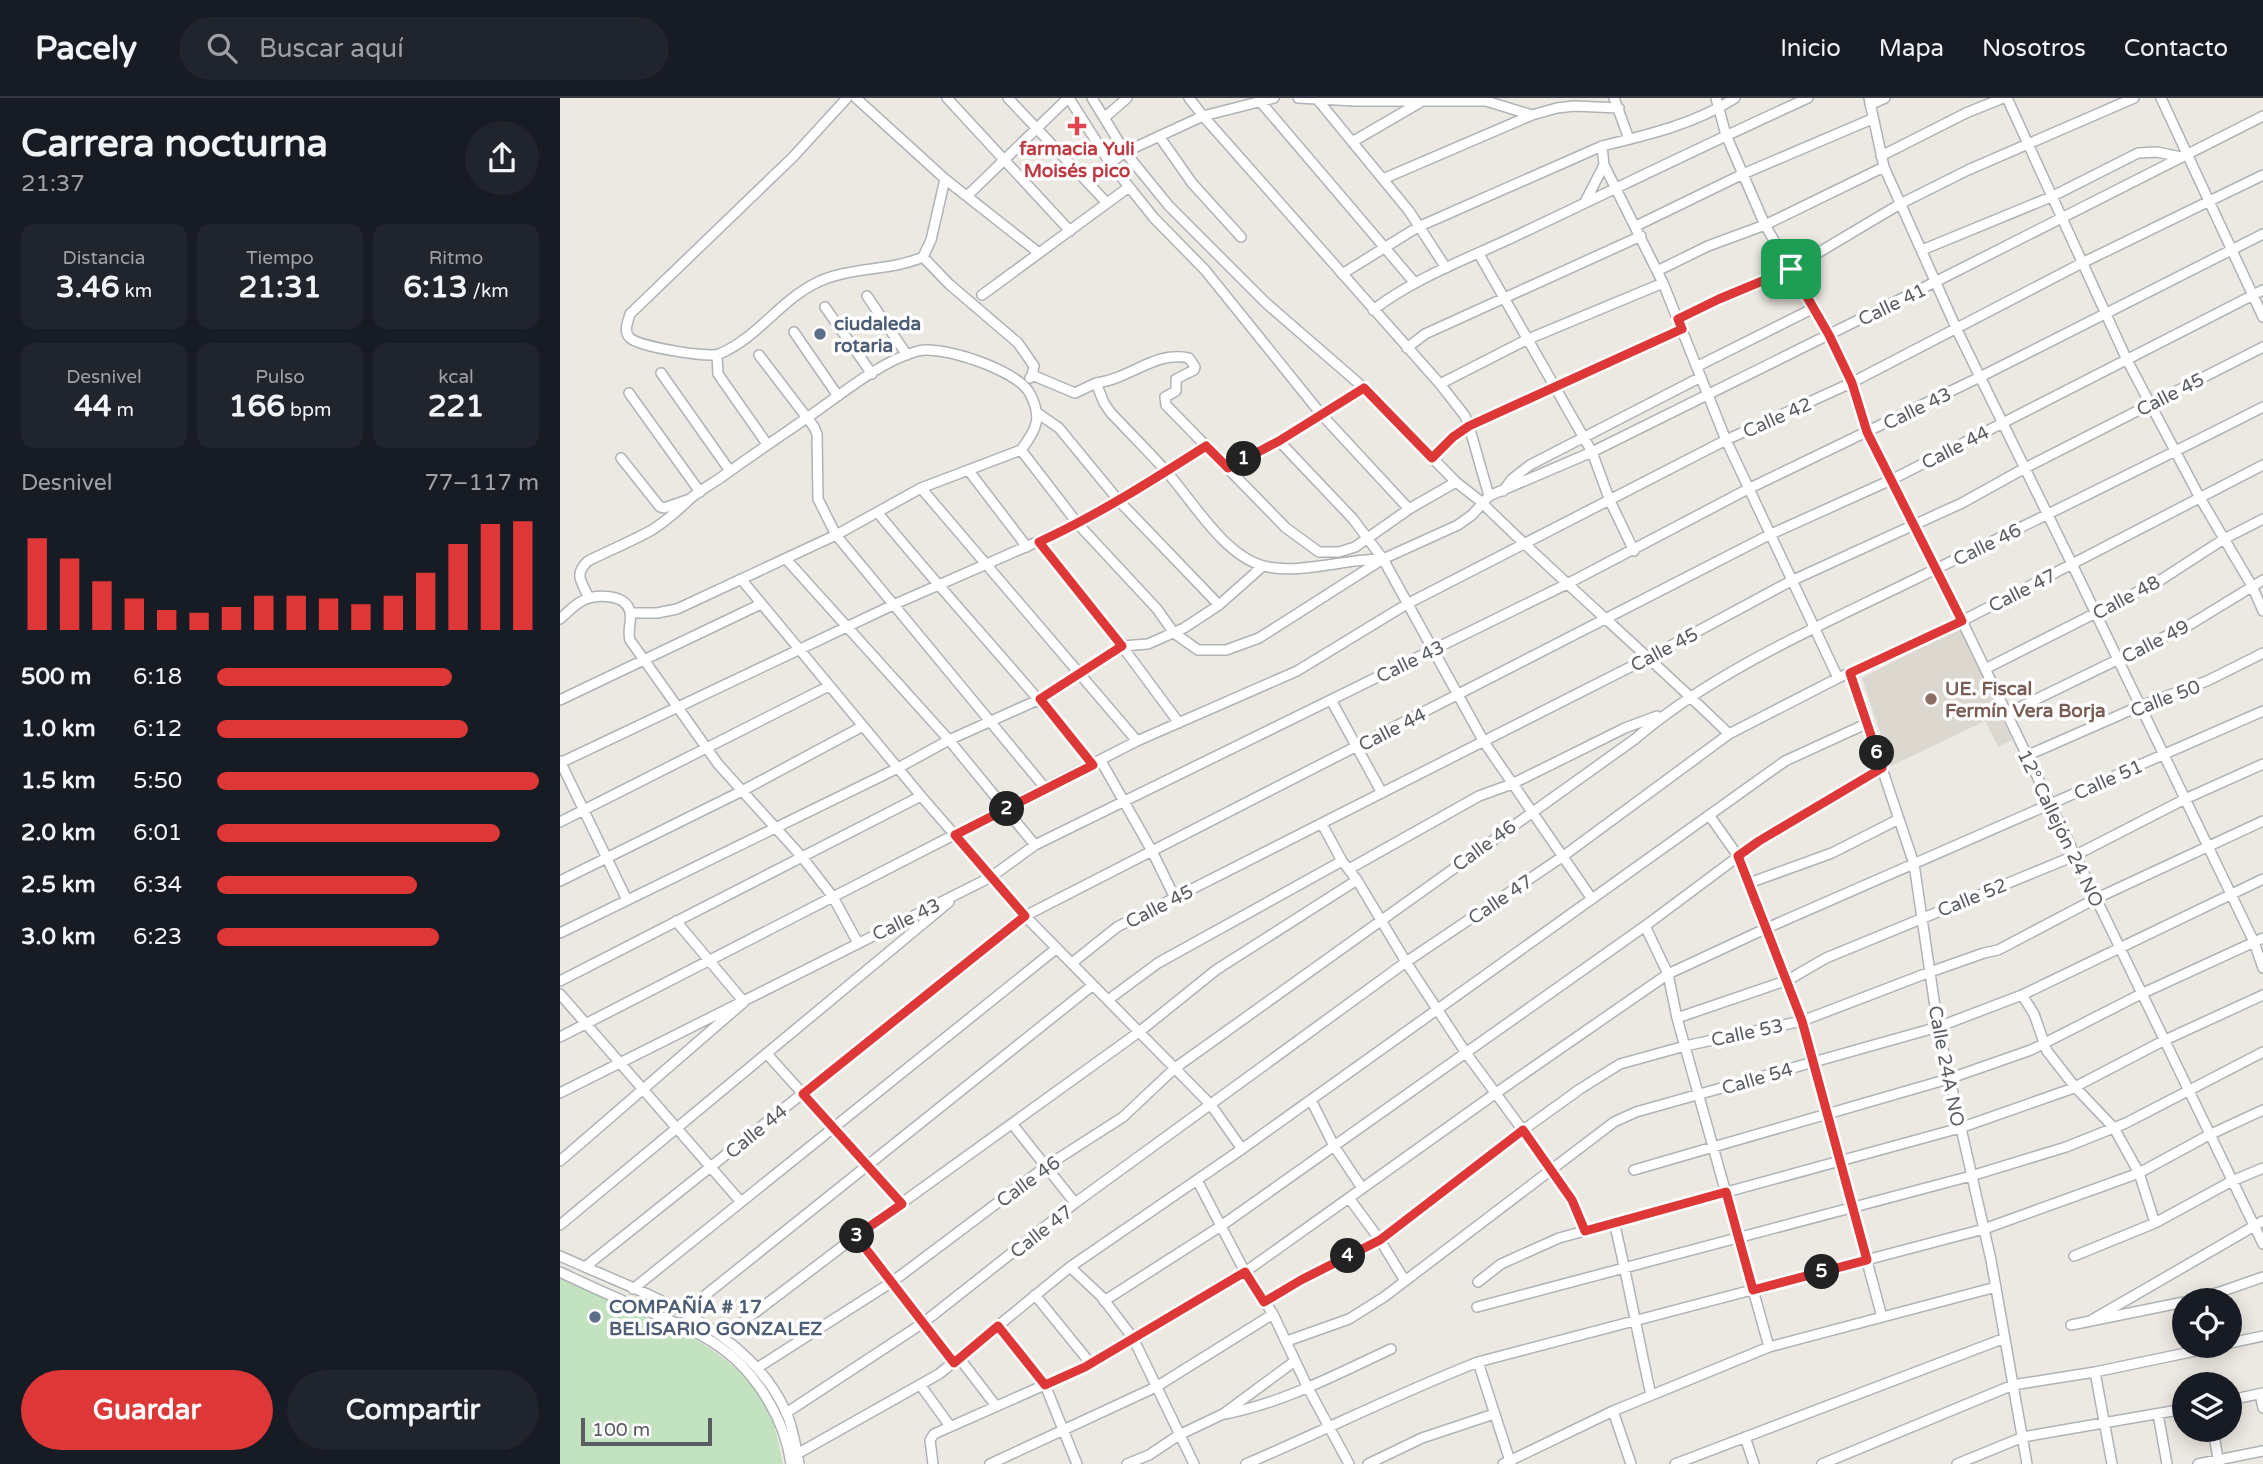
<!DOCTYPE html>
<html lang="es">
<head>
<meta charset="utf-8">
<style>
  body { margin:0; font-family:"Varela Round",sans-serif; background:#20242c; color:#f1f3f6; height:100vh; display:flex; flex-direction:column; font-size:26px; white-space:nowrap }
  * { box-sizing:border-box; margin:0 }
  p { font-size:23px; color:#9ea1a6 }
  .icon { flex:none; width:38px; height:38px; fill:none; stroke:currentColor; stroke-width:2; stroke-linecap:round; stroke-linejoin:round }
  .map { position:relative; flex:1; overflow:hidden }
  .panel { display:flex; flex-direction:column; background:#171b24; width:560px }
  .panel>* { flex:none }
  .fabs { position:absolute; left:1612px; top:1190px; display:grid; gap:14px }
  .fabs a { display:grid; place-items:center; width:70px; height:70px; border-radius:50%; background:#171b24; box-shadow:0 4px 18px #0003; font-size:35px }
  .scale { position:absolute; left:21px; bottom:18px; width:131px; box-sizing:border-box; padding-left:7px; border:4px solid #5a5e62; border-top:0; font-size:19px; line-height:24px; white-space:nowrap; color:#5a5e62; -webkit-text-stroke:5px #fff; paint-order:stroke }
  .pin { position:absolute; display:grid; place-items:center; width:60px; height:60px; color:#fff; margin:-30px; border-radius:14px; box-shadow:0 4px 10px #0006 }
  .km { position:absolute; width:35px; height:35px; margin:-18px; border-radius:50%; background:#222; color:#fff; font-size:19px; line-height:35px; text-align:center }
  .round { display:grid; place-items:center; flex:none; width:74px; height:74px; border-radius:37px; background:#20242c }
  .overview { display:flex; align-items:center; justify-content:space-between; height:119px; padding:0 21px }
  h1 { font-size:38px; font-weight:800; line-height:52px }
  .stats { display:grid; grid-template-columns:repeat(3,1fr); gap:10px; height:119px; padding:7px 21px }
  .stats div { display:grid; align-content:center; border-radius:14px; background:#20242c; text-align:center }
  .stats b { font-size:30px; font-weight:800 }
  .stats small { font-size:19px; font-weight:400 }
  .stats p { font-size:19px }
  .chart { height:196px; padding:14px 21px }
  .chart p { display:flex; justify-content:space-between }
  .chart svg { width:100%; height:126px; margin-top:7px; stroke:#dd3837; stroke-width:6 }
  .primary-button { display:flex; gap:14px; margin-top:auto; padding:14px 21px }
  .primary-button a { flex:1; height:80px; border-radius:42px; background:#dd3837; color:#fff; font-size:28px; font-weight:800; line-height:80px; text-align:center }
  .primary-button a+a { background:#20242c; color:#f1f3f6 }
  ul { padding:0 21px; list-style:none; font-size:23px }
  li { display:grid; grid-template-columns:112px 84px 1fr; align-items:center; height:52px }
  li i { height:18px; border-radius:9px; background:#dd3837 }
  header { display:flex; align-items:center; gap:42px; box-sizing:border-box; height:98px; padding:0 35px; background:#171b24; border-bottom:2px solid #363941 }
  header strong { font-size:33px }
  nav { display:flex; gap:38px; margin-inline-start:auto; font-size:24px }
  .search { width:490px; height:63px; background:#20242c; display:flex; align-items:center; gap:18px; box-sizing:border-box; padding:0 24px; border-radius:38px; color:#9ea1a6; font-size:26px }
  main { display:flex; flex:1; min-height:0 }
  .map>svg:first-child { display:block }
  .education { fill:#dcd8d0 }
  .green { fill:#c2e2c0 }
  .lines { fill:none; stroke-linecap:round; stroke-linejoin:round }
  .minor-casing { stroke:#afb3b6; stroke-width:12 }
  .minor { stroke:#fff; stroke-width:9 }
  .route-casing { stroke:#fff; stroke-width:14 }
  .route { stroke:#dd3837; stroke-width:9 }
  .health-dot { fill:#e0444e; stroke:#fff; stroke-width:2.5 }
  .service-dot { fill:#5c6f8a; stroke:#fff; stroke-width:2.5 }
  .education-dot { fill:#8d6e63; stroke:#fff; stroke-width:2.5 }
  .labels { text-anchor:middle; stroke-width:7; stroke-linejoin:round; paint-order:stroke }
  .health-label { font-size:19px; font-weight:bold; fill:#be3a42; stroke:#fff }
  .street-label { font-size:19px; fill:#5a5e62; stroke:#fff }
  .service-label { font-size:19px; font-weight:bold; fill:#4e5e75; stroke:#fff; text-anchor:start }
  .education-label { font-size:19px; font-weight:bold; fill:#785e54; stroke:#fff; text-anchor:start }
</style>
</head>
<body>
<header>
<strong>Pacely</strong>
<div class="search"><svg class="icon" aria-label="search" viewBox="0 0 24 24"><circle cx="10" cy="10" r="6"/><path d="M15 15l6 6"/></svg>Buscar aquí</div>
<nav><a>Inicio</a><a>Mapa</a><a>Nosotros</a><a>Contacto</a></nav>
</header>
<main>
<section class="panel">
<div class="overview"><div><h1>Carrera nocturna</h1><p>21:37</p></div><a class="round"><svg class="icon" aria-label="share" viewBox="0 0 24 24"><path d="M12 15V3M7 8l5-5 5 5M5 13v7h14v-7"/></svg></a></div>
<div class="stats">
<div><p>Distancia</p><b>3.46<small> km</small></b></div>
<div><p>Tiempo</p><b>21:31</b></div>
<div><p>Ritmo</p><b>6:13<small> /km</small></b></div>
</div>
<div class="stats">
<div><p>Desnivel</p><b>44<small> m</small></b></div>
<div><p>Pulso</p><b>166<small> bpm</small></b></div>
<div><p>kcal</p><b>221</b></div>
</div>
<div class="chart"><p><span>Desnivel</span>77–117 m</p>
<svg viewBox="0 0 160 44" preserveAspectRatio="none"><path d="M5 44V12M15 44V19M25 44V27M35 44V33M45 44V37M55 44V38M65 44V36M75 44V32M85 44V32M95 44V33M105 44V35M115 44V32M125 44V24M135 44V14M145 44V7M155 44V6"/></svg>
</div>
<ul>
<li><b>500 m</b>6:18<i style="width:73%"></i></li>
<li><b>1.0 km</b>6:12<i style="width:78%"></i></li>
<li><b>1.5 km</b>5:50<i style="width:100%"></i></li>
<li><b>2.0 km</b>6:01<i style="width:88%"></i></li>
<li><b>2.5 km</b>6:34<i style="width:62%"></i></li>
<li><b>3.0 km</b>6:23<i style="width:69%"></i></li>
</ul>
<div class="primary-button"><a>Guardar</a><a>Compartir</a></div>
</section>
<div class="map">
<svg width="1703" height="1366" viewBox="0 0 1703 1366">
  <rect width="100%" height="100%" fill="#ece9e2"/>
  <path class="education" d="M 1400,529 L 1452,642 L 1438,649 L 1425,623 L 1331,668 L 1302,580 Z"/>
  <path class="green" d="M 0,1180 C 70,1213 154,1234 202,1299 C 213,1315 219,1347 223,1366 L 0,1366 Z"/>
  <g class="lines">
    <defs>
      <path id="minor" d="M 287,0 L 233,59 L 70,216 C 68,224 63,233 70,240 C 80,249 148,260 159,256 C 196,241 219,204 254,186 C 287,168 329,174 363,159 L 371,142 L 385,81
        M 296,0 L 385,81 L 479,155
        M 387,0 L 510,133
        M 448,0 L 547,105
        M 509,0 L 550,65 L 594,120 L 645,172 L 761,316 L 849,411
        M 532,0 L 565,54 L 609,108 L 706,205 L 804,290 L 896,384 L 919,402 C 1000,482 1087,556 1169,636
        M 629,0 L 643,18 L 714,0
        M 738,0 L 796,3 L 926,3 L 972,17
        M 1054,0 L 1069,41
        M 1156,0 L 1166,37 L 1205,127 L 1269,237 L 1291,285 L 1307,334 L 1402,523 L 1703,1146
        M 1175,0 C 1135,26 1088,37 1042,48 L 1044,67 L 1103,185 L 1166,342 L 1278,580
        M 1309,0 L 1324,69 L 1397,232 L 1512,466 L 1694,844 L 1703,870
        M 1447,0 L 1567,262 L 1640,400 L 1692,488 L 1703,513
        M 1601,0 L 1703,219
        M 757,1 L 849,113 L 886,170
        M 699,2 L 854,184
        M 1310,7 L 1325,0
        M 544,20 L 567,0
        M 599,38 L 632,85 L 681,139
        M 792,44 L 859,5
        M 1321,58 L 1406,15 L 1443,0
        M 550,65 L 565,54 L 643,18 L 880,286 L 905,318 L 909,328 L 929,398
        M 823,81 L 972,17 L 997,10 L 1014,8 L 1059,10
        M 407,98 L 508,0
        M 1025,104 L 1044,67
        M 1076,128 L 1183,76 L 1312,21
        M 1362,152 L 1491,99 L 1578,55 L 1597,54 L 1621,59
        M 919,156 L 1032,354 L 1050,403 L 1074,453
        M 363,159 L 389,186 L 458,245 L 474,268 L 472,277 L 470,280
        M 1097,173 L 1148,148 L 1205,127 L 1324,69
        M 782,176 L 858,129 L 1042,48
        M 422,197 L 569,89
        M 307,198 L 347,257
        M 265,209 L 312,276
        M 813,212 C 859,177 913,159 964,134 C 1059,89 1153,43 1248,0
        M 1118,221 L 1159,201 L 1231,171 L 1340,106 L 1408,72 L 1574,0
        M 234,234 L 278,298
        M 847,250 L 865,236 L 1081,138
        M 157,257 L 158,276 L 207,346
        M 199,257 L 254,329 L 257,336 L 258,401 L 276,437 L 486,691
        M 1138,268 L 1254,210
        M 101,275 L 170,373
        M 472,277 L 515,295 L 536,285 L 544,305 L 551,315 C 569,334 588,353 606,373 C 632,402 664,458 704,468 C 736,477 786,461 821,461
        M 536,285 C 570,281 596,252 629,260 L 635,269 L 634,272 L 616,281 L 616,293 L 605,299 L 606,307 L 726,430 L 759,454 L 779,454 L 795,449 L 849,411 L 896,384
        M 880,286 L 966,242 L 1103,185
        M 69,295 L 140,394
        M 476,314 L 499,330 L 559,403 L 659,507
        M 719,343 L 793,421 L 823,461 L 924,644 L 1032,801
        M 461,352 L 518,426 L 597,511 L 614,535 L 638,552 L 666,552 L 699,540 L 823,461 L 898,427 L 912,417 L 929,398 L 1032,354 L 1375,184 L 1703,18
        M 61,360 L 100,409 L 104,410 L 130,401
        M 872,360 L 893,339 L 909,328 L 1122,231
        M 668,370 L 719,343 L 804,290
        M 409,373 L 467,449
        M 361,390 L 577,643
        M 943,393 L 952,381 L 970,367 L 1141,279
        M 318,415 C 388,501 464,581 533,667
        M 479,444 L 562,548 L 619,625
        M 226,461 L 389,642 L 475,747
        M 181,481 L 361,698 L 465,818 L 651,1007 L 682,1051
        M 29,500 C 22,484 13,477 28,463 C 48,453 70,444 90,433 C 106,424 118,412 131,400 C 142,391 155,384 166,376 C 195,355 225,335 254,315 C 284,294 323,262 358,253 C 382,247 456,272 469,294 C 483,319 477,331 461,352 L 361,390 L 276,437 L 117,511 L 97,515 L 71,515
        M 0,521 C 7,515 14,507 22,503 C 35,496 66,495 70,514 C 72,524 67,532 70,542 L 158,666 L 242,759 L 273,799 L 298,845
        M 1425,571 L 1599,483 L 1664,441 L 1703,421
        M 1290,575 L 1354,766 L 1378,929 L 1431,1162 L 1467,1366
        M 0,602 L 201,506
        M 771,602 L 822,695
        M 1446,616 L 1631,526 L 1703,482
        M 1466,658 L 1580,608 L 1647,583 L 1703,555
        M 0,663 L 67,802
        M 541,663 L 592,753 L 615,800
        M 0,665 L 333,507 L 518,426 L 559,403 L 646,348
        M 1149,717 L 1178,758 L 1242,923 L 1322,1219
        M 0,724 L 269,588
        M 762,726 L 782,763 L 797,782 L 846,864 L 906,955 L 992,1072 L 1012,1102 L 1025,1133
        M 789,771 L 919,698 L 952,686 L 1065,630 L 1097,618
        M 0,783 L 182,693 L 303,628
        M 1189,785 L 1272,755 L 1339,721
        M 1085,828 L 1108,876 L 1117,920 L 1209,1249
        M 0,835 L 338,670 L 389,642 L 480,601 L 562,548 L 588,546 L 624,530 L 659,507 L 703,468
        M 512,865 L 557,829 L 1088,560 L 1231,483 L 1402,405 L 1465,370 L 1703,249
        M 0,883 L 361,698
        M 0,896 L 181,1104
        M 1462,897 L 1474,916 L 1487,953 L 1515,989 L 1554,1030 L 1579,1075 L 1595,1125
        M 548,902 L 598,865 L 782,763
        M 1117,920 L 1228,882 L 1266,860 L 1514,758 L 1625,701 L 1703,666
        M 0,939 L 577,643 L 737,573 L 847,506 L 1166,342 L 1291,285 L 1522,165 L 1703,77
        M 207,956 L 342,1106
        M 0,995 L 431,779 L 475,747 L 1007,486 L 1188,391 L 1420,279 L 1703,136
        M 751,1002 L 774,1048 L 802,1090
        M 453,1027 L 515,1105
        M 0,1063 L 184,904 L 116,823
        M 1074,1072 L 1388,981 L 1471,952 L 1581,896 L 1703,840
        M 637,1082 L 685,1174 L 713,1216 L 748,1290 L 789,1366
        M 789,1100 L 820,1142 L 845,1183
        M 1054,1124 C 1068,1181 1078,1240 1091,1297
        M 0,1127 L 389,804
        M 296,1138 L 394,1265
        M 0,1158 C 81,1195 186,1226 226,1314 C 233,1329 236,1349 239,1366
        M 1514,1158 L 1595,1125 L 1672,1083 L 1703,1070
        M 25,1169 L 465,818 L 1209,437 L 1331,382 L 1703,192
        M 510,1169 L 541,1198 L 573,1240 L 634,1366
        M 0,1174 C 23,1185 45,1195 68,1205 C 99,1218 133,1230 160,1249 C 197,1275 225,1322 231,1366
        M 918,1184 L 941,1166 L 999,1140 L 1400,1030 L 1511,991 L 1603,943 L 1703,897
        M 73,1191 L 497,850
        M 475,1197 L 531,1266
        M 1629,1202 L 1660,1194 L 1703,1179
        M 544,1203 L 661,1128 L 1085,828 L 1199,743 L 1322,670
        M 704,1204 L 741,1182 L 820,1142 L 963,1032 L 1020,991 L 1060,966 L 1125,948 L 1242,923 L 1370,874 L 1424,855 L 1438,852 L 1535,801 L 1703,723
        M 917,1209 L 1411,1078 L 1506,1049 L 1566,1025 L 1703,954
        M 123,1215 L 533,887
        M 1530,1223 L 1703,1123
        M 1511,1227 L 1624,1204
        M 438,1228 L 485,1287 L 517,1366
        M 163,1239 L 296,1138 L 579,934 L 656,872 L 797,782
        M 727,1243 L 789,1221 L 824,1199 L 1054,1024 L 1076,1014 L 1378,929 L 1462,897 L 1703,781
        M 1670,1245 L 1703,1238
        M 400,1261 L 436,1308
        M 918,1264 L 951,1366
        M 197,1270 L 332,1184 L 485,1069 L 563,1019 L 615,970 L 1075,641 C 1149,577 1252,531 1341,488 C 1462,429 1583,370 1703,309
        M 1535,1274 L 1552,1366
        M 361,1288 L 390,1328
        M 1700,1296 L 1703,1310
        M 1670,1302 L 1703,1295
        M 1053,1313 L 1071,1366
        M 226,1315 L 363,1225 L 515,1105 L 846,864 L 1002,759 L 1169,636 L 1278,580 L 1402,523 L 1703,367
        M 665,1316 C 723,1305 777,1276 831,1251
        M 1598,1316 L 1607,1366
        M 1653,1332 L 1659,1366
        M 1185,1339 L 1194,1366
        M 237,1356 L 379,1276 L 510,1169 L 682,1051 L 1225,663 L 1308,625
        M 373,1366 L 370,1342 L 374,1336 L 525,1269 L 685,1174 L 936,995 L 1108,876 L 1207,830 L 1703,613
        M 430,1366 L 596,1289 L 713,1216
        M 567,1366 L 589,1357 L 619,1337 L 663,1316 L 735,1263
        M 686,1366 C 763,1333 839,1295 918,1264 L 1424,1131 L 1579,1075 L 1649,1037 L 1703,1012
        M 808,1366 L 862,1340 L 934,1316
        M 943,1366 L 1053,1313 L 1209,1249 L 1436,1189
        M 1115,1366 L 1445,1240
        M 1262,1366 L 1453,1287 L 1535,1274 L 1659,1248
        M 1397,1366 L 1463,1339 L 1624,1311
        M 1638,1366 L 1703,1353"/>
    </defs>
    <use href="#minor" class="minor-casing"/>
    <use href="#minor" class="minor"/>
  </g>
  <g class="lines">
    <defs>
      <path id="route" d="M 1231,171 L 1269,237 L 1292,285 L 1307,334 L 1402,523 L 1290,575 L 1322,670 L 1199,743 L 1178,758 L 1242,923 L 1307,1162 L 1193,1192 L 1166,1094 L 1025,1133 L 1012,1102 L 963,1032 L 820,1142 L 741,1182 L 704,1204 L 685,1174 L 525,1269 L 485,1287 L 438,1228 L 394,1265 L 296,1138 L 342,1106 L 243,996 L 465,818 L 395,737 L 533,667 L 480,601 L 562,548 L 479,444 C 538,417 591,383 646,348 L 668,370 L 719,343 L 804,290 L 872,360 L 893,339 L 909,328 L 1122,231 L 1118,221 L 1159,201 Z"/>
    </defs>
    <use href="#route" class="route-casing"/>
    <use href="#route" class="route"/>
  </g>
  <path class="health-dot" d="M513.5 17.5h7v7h7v7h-7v7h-7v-7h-7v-7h7z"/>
  <g class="service-dot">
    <circle cx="260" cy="236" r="7"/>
    <circle cx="35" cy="1219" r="7"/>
  </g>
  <circle class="education-dot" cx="1371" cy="601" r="7"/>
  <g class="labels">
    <g class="health-label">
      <text x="517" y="57">farmacia Yuli<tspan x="517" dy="22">Moisés pico</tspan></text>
    </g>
    <g class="street-label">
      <text transform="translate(1332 206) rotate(-26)" y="7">Calle 41</text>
      <text transform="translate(1610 296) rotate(-27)" y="7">Calle 45</text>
      <text transform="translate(1357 310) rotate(-26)" y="7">Calle 43</text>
      <text transform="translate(1217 319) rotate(-24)" y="7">Calle 42</text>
      <text transform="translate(1395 349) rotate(-27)" y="7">Calle 44</text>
      <text transform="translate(1427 446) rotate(-26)" y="7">Calle 46</text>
      <text transform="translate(1462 492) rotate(-27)" y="7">Calle 47</text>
      <text transform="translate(1566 499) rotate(-28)" y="7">Calle 48</text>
      <text transform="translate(1595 543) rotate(-27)" y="7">Calle 49</text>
      <text transform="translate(1104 551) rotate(-28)" y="7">Calle 45</text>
      <text transform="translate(850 563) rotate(-26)" y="7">Calle 43</text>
      <text transform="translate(1605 600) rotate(-21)" y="7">Calle 50</text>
      <text transform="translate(832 631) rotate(-27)" y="7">Calle 44</text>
      <text transform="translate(1548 681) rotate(-24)" y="7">Calle 51</text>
      <text transform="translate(1501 730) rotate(64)" y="7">12° Callejón 24 NO</text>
      <text transform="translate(924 747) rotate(-36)" y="7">Calle 46</text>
      <text transform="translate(1412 799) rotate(-22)" y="7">Calle 52</text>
      <text transform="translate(940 801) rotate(-34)" y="7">Calle 47</text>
      <text transform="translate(599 808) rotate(-27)" y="7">Calle 45</text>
      <text transform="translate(346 821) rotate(-26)" y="7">Calle 43</text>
      <text transform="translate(1187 934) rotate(-12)" y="7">Calle 53</text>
      <text transform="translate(1387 968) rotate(79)" y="7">Calle 24A NO</text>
      <text transform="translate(1197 980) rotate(-16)" y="7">Calle 54</text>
      <text transform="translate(196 1033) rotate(-39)" y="7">Calle 44</text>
      <text transform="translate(468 1083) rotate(-36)" y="7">Calle 46</text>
      <text transform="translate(481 1133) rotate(-38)" y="7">Calle 47</text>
    </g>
    <g class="service-label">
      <text x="274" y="232">ciudaleda<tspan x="274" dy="22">rotaria</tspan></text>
      <text x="49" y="1215">COMPAÑÍA # 17<tspan x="49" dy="22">BELISARIO GONZALEZ</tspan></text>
    </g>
    <g class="education-label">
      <text x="1385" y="597">UE. Fiscal<tspan x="1385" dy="22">Fermín Vera Borja</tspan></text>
    </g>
  </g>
</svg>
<div class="fabs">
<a><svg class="icon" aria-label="locate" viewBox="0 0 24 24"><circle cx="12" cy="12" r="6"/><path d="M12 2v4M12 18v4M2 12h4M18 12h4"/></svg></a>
<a><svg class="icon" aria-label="layers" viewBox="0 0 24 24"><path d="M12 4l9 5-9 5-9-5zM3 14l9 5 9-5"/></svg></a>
</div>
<div class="scale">100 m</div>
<div class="pin" style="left:1231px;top:171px;background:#1e9e55"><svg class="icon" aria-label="arrive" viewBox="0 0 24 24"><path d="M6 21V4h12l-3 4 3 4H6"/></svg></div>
<b class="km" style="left:684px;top:361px">1</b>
<b class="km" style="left:447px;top:711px">2</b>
<b class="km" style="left:297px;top:1138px">3</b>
<b class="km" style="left:788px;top:1158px">4</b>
<b class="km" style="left:1262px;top:1174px">5</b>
<b class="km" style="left:1317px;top:655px">6</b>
</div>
</main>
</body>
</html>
